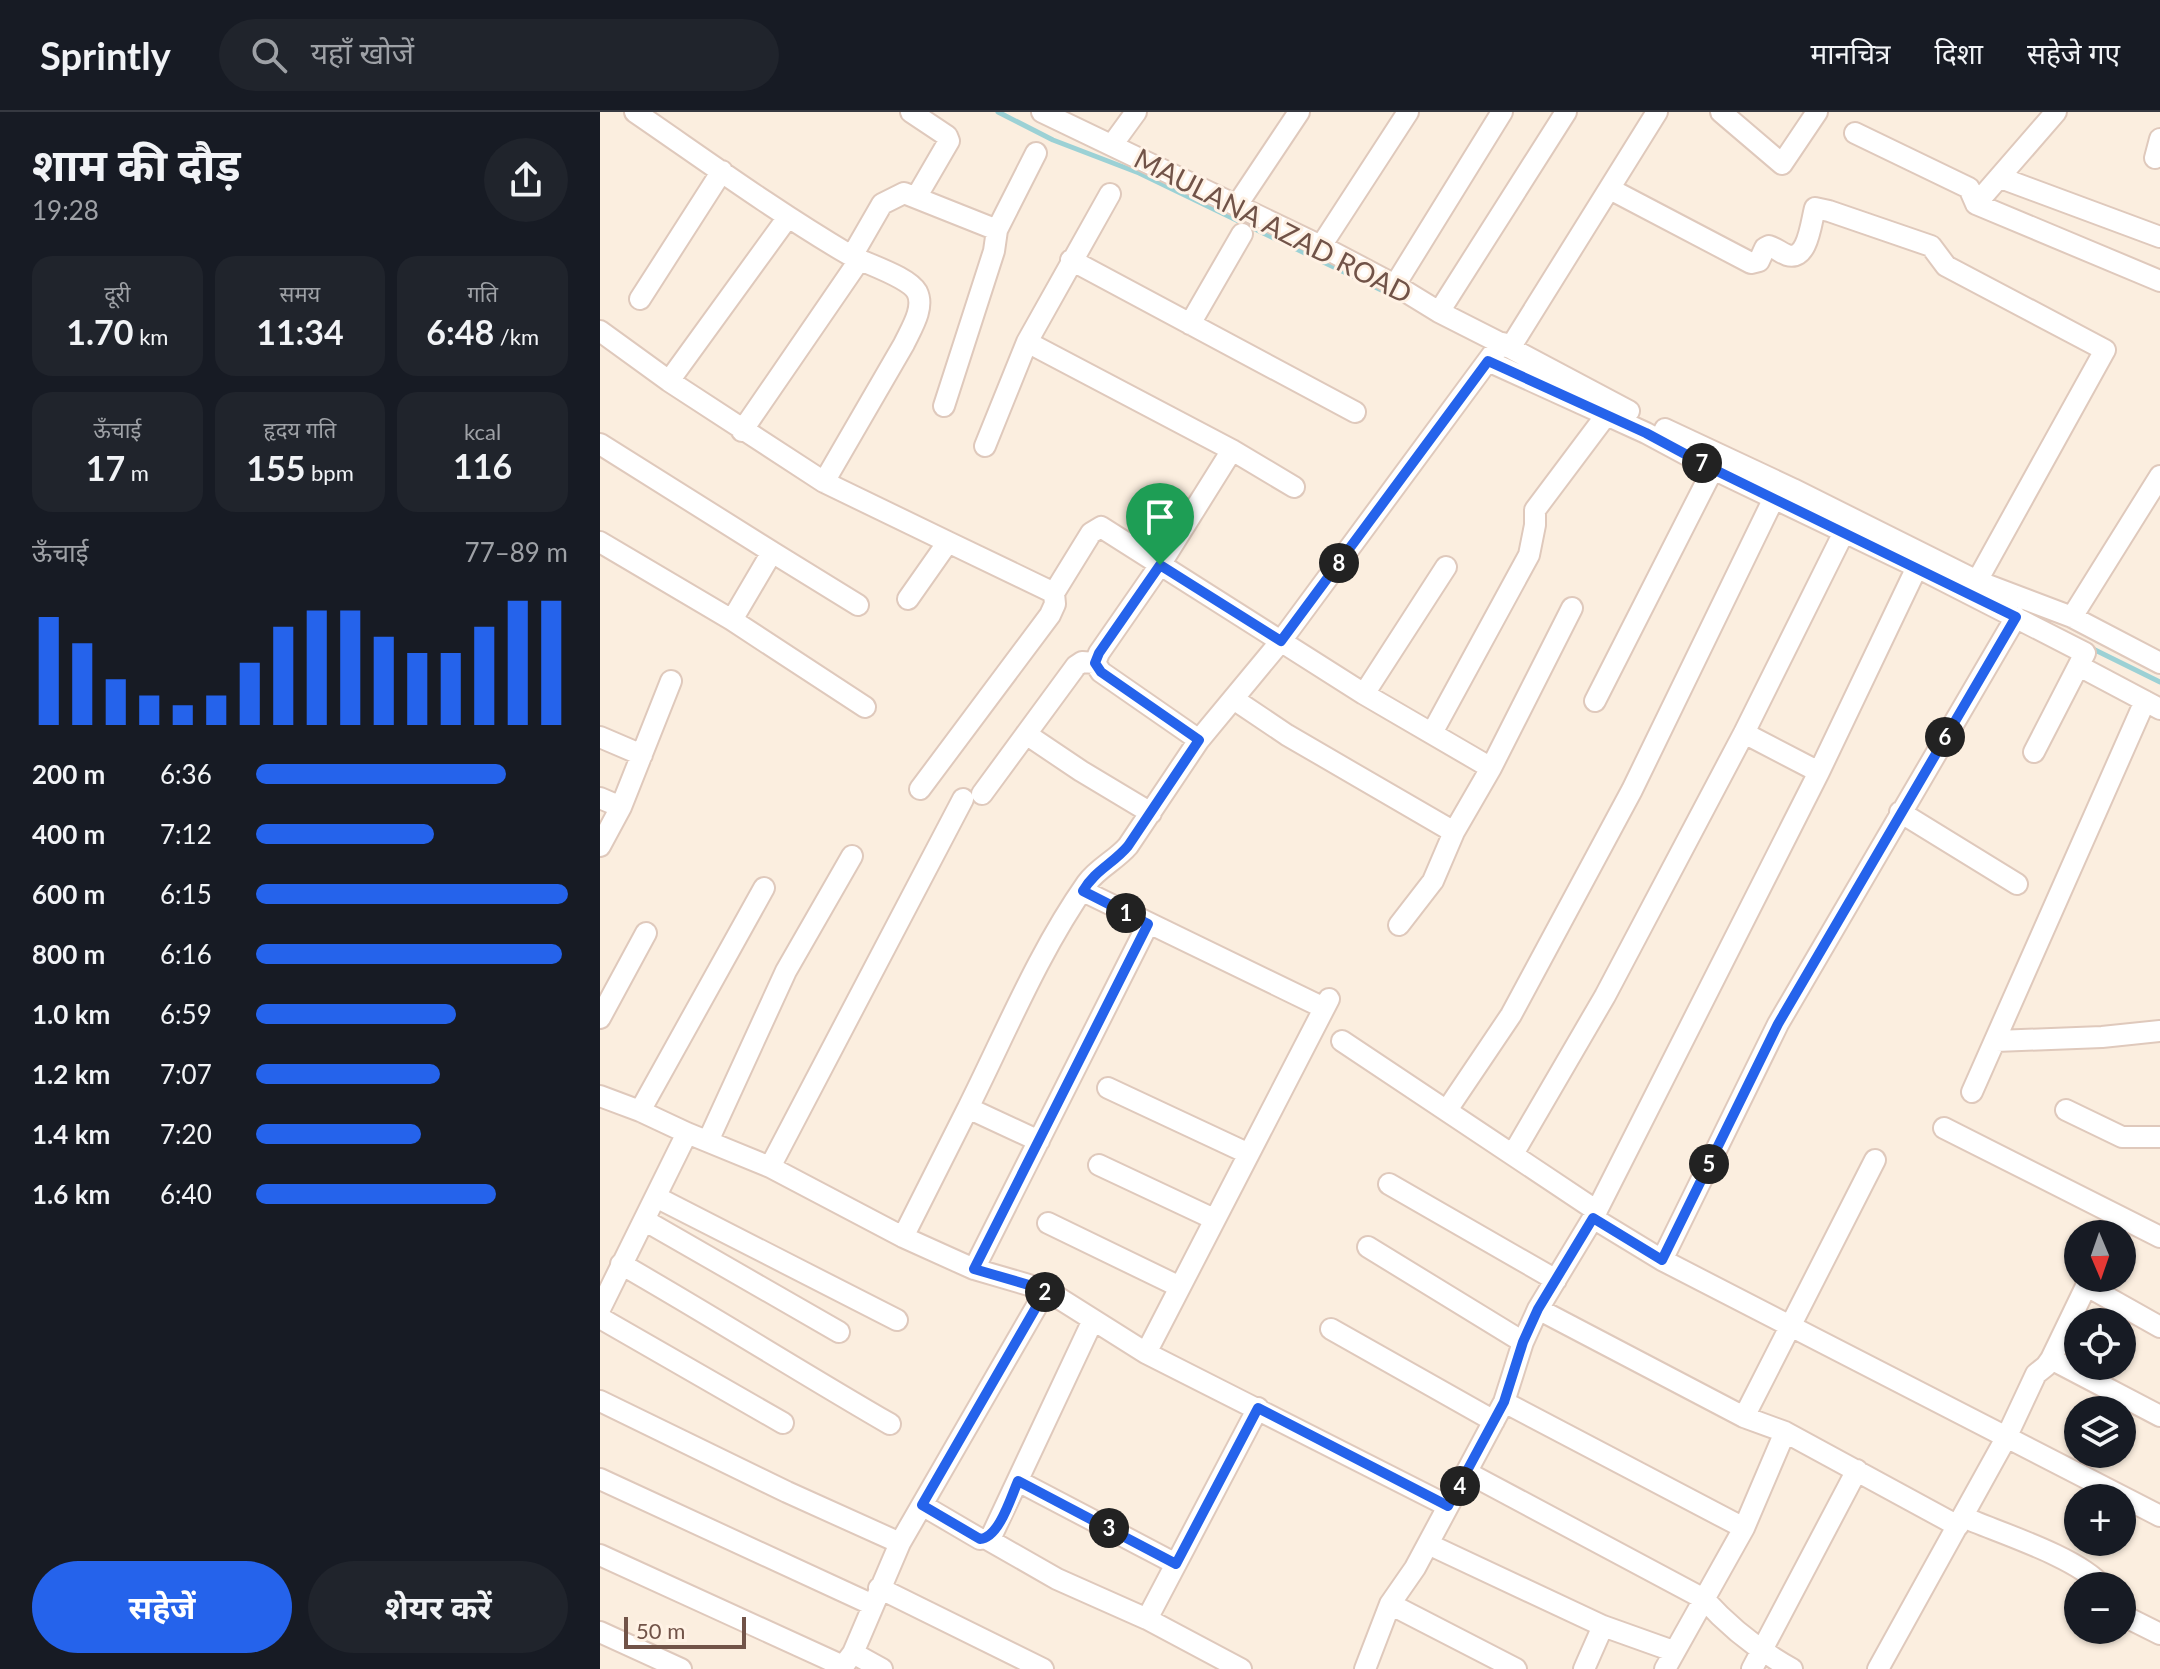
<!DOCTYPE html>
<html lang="hi">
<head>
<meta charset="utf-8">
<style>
  body { margin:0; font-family:Lato,"Noto Sans Devanagari",sans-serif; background:#20242c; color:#f1f3f6; height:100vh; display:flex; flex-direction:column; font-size:30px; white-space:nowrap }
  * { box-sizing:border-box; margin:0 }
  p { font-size:26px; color:#9ea1a6 }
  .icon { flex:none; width:44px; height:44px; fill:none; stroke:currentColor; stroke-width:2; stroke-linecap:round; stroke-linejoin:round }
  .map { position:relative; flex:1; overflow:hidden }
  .panel { display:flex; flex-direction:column; background:#171b24; width:600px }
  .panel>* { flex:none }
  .needle { width:52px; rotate:178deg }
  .fabs { position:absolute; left:1464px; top:1108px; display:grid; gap:16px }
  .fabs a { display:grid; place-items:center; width:72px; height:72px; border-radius:50%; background:#171b24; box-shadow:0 2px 6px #0004; font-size:40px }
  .scale { position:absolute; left:24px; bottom:20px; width:122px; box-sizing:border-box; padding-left:8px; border:4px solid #715348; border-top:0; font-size:22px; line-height:28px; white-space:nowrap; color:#715348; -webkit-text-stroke:6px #fff2e5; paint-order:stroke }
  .pin { position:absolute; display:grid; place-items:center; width:68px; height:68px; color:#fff; margin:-82px -34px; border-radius:50% 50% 50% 0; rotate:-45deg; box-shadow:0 0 8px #0007 }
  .pin .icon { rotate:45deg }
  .km { position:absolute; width:40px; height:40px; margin:-20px; border-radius:50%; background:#222; color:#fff; font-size:22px; line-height:40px; text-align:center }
  .round { display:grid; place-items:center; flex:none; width:84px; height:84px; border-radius:42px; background:#20242c }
  .summary { display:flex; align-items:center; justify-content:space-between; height:136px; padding:0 32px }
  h1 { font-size:44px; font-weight:700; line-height:60px }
  .stats { display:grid; grid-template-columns:repeat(3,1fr); gap:12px; height:136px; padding:8px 32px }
  .stats div { display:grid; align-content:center; border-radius:20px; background:#20242c; text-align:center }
  .stats b { font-size:34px; font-weight:700 }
  .stats small { font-size:22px; font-weight:400 }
  .stats p { font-size:22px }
  .chart { height:224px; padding:16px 32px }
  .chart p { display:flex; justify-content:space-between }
  .chart svg { width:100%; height:144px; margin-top:8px; stroke:#2563eb; stroke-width:6 }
  .primary-button { display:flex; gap:16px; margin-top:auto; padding:16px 32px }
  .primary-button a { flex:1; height:92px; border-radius:48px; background:#2563eb; color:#fff; font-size:32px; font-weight:700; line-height:92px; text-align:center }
  .primary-button a+a { background:#20242c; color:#f1f3f6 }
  ul { padding:0 32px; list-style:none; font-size:26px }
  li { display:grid; grid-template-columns:128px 96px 1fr; align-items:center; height:60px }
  li i { height:20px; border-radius:10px; background:#2563eb }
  header { display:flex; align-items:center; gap:48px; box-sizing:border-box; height:112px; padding:0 40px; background:#171b24; border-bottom:2px solid #363941 }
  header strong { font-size:38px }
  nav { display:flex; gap:44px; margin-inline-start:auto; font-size:28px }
  .search { width:560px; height:72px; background:#20242c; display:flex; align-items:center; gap:20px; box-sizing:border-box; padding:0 28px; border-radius:44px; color:#9ea1a6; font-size:30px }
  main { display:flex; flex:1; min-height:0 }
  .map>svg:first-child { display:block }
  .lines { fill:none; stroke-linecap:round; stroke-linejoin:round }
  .stream { stroke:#9cd1d5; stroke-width:5 }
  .minor-casing { stroke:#dfc9bc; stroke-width:24 }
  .minor { stroke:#fff; stroke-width:20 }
  .route-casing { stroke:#fff; stroke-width:16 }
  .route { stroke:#2563eb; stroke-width:10 }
  .labels { text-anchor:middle; stroke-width:6; stroke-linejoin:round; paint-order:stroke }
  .street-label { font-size:28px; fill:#715348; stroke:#fff2e5 }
</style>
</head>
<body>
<header>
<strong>Sprintly</strong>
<div class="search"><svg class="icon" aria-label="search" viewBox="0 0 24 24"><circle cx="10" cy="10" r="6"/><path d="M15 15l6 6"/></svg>यहाँ खोजें</div>
<nav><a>मानचित्र</a><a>दिशा</a><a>सहेजे गए</a></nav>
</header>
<main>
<section class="panel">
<div class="summary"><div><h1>शाम की दौड़</h1><p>19:28</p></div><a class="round"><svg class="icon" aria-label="share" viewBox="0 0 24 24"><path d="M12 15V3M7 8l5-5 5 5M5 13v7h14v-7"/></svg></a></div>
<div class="stats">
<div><p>दूरी</p><b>1.70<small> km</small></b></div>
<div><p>समय</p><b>11:34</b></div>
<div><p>गति</p><b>6:48<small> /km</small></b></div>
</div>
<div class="stats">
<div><p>ऊँचाई</p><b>17<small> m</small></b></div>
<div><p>हृदय गति</p><b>155<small> bpm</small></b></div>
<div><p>kcal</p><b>116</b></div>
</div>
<div class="chart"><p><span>ऊँचाई</span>77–89 m</p>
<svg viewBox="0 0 160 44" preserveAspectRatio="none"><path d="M5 44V11M15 44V19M25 44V30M35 44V35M45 44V38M55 44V35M65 44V25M75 44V14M85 44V9M95 44V9M105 44V17M115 44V22M125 44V22M135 44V14M145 44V6M155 44V6"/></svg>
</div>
<ul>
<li><b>200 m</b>6:36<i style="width:80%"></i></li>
<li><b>400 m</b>7:12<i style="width:57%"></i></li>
<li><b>600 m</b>6:15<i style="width:100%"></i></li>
<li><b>800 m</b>6:16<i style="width:98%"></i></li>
<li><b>1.0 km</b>6:59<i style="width:64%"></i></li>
<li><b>1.2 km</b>7:07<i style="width:59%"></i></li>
<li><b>1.4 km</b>7:20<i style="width:53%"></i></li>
<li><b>1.6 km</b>6:40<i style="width:77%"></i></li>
</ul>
<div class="primary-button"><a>सहेजें</a><a>शेयर करें</a></div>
</section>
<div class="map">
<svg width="1560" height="1557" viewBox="0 0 1560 1557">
  <rect width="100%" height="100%" fill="#fbeedf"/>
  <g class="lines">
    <path class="stream" d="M 398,0 L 453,28 L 539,61 L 802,188
      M 1489,535 L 1560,570"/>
    <defs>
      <path id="minor" d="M 311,0 L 347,24 L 349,29 L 317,84
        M 442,0 L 721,134 L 795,173 L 839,200 L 910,236 L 1057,0
        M 1121,0 L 1182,52 L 1217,0
        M 1255,21 L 1369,76 L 1376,92 L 1560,169
        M 512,33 L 536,0
        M 1555,46 L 1560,27
        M 1401,66 L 1560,125
        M 1010,77 L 1151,151 L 1159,149 L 1165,136 L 1169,134 C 1176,136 1181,141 1187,143 C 1208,150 1211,110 1215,96 L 1229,99 L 1331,134 L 1346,154 L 1505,238 L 1377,469
        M 1376,92 L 1456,0
        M 637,93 L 699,0
        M 721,134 L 808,0
        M 252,144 L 282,92 L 304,81 L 397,118
        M 471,148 L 755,300
        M 795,173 L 902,0
        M 40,187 L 122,59
        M 839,200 L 966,0
        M 590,212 L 642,122
        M 0,219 L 69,269 L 224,370 L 304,232 C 311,217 325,196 317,180 C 308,164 265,152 248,142 C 175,99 105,48 35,0
        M 427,230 L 632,338 L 694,375
        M 910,236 L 1029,299
        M 888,249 L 1046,321 L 1113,357 L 1317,455 L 1485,541 L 1434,640
        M 69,269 L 188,105
        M 344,294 L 394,139 L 397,118 L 436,41
        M 1065,317 L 1193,377 L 1377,469 L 1472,505 L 1560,551
        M 142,319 L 260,147
        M 0,332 L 172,440 L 132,508
        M 385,334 L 427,230 L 510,82
        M 224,370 L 348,430 L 308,487
        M 0,430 L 132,508 L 265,595
        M 348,430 L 454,481
        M 172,440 L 258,493
        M 1472,505 L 1560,364
        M 1479,554 L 1560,597
        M 764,582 L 846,455
        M 635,588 L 687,623 L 854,720 L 891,656
        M 995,589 L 1113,357
        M 832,621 L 929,443 L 935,413 L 935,398 L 1007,302
        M 1144,621 L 1219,660
        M 426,622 L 481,659 L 551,701
        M 0,625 L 42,643
        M 599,628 L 501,560 L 495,551 L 499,541 L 560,453 L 632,338
        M 320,677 L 450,503 L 455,492 L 454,481 L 491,421 L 501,415 L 764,582 L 891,656 L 972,496
        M 382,682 L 476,554 L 482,550 L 495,551
        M 0,686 L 21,695
        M 1300,700 L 1417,772
        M 0,734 L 21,695 L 71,569
        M 483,779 L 724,896
        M 799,813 L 833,769 L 854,720
        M 729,887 L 546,1241 L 848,1394
        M 0,906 L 46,821
        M 742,929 L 997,1099
        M 1396,929 L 1502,925 L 1560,919
        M 508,976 L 647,1041
        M 1372,980 L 1545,589
        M 0,984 L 40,999 L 87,1021 L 170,1055 L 303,1125 L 374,1157 L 446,1178 L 546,1241
        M 368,996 C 406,920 439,839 487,771 C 498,756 516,748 528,734 L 599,628 L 681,529 L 892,243 L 903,231
        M 847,998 L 911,903 L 1032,678 L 1174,386
        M 1466,998 L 1522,1025 L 1560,1025
        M 40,999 L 164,776
        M 1344,1016 L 1560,1125
        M 108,1029 L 186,859 L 252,744
        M 913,1042 L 1005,884 L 1144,621 L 1244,420
        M 499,1053 L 614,1107
        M 170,1055 L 363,687
        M 789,1072 L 956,1168
        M 56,1085 L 297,1208
        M 993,1106 L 1062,1148 L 1560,1404
        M 44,1108 L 239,1220
        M 448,1111 L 580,1175
        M 303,1125 L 368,996 L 439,1029
        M 768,1135 L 923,1230
        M 1062,1148 L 1178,912 L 1416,505
        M 21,1152 C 112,1204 200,1260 290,1312
        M 374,1157 L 548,812
        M 1487,1174 L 1560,1215
        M 0,1197 L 87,1021
        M 938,1197 L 1144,1305 L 1185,1320 L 1358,1414
        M 0,1206 L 183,1311
        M 731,1217 L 894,1309
        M 1451,1247 L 1560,1304
        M 0,1289 L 187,1380 L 300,1431
        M 904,1290 L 1144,1416
        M 1144,1305 L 1275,1048
        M 868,1361 L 1104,1487 C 1130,1516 1158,1538 1192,1557
        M 0,1367 L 273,1493
        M 418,1369 L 576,1452
        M 322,1393 L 380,1427 L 391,1425 L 493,1208
        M 1363,1405 C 1400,1421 1477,1445 1502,1474
        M 387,1427 L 457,1467 L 547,1507 L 641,1557
        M 828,1432 L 1003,1514 L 1073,1539
        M 0,1443 L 243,1554
        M 279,1476 L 443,1557
        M 790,1492 L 916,1557
        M 1522,1503 L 1560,1522
        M 547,1507 L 658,1296
        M 0,1520 L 81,1557
        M 253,1541 L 282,1557
        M 241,1557 L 253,1541 L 300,1431 L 446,1178
        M 765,1557 L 790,1492 L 815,1456 L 904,1290 L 923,1230 L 938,1197 L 993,1106 L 1219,660 L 1317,455
        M 984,1557 L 1003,1514
        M 1065,1557 L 1144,1416 L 1185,1320
        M 1152,1557 L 1257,1358
        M 1278,1557 L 1406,1326 L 1436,1262 L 1446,1254 L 1451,1247 L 1490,1166"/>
    </defs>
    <use href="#minor" class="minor-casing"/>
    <use href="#minor" class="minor"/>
  </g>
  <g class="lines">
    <defs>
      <path id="route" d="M 888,249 L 1046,321 L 1113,357 L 1416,505 L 1178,912 L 1062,1148 L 993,1106 L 938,1197 L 923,1230 L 904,1290 L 848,1394 L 658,1296 L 576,1452 L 418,1369 C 411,1385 399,1426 380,1427 L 322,1393 L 446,1178 L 374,1157 L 548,812 L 483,779 C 494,759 514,751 528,734 L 599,628 L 501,560 L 495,551 L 499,541 L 560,453 L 681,529 Z"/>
    </defs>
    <use href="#route" class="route-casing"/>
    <use href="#route" class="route"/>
  </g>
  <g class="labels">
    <g class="street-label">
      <text transform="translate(673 114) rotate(27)" y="10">MAULANA AZAD ROAD</text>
    </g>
  </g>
</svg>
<div class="fabs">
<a><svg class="needle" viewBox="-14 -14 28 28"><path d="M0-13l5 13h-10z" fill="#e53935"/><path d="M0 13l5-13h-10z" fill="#9ea1a6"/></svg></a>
<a><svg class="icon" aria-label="locate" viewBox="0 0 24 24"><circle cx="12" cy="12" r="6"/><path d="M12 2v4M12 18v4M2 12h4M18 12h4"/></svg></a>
<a><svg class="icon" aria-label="layers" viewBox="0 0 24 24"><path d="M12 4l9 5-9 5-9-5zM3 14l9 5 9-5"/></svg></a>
<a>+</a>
<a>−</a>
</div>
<div class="scale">50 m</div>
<div class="pin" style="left:560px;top:453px;background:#1e9e55"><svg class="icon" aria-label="arrive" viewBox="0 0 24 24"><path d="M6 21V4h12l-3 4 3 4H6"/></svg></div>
<b class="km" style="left:526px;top:801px">1</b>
<b class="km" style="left:445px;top:1180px">2</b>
<b class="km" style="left:509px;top:1416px">3</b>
<b class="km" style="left:860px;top:1374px">4</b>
<b class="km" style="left:1109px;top:1052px">5</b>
<b class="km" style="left:1345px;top:625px">6</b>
<b class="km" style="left:1102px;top:351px">7</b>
<b class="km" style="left:739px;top:451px">8</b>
</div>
</main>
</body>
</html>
